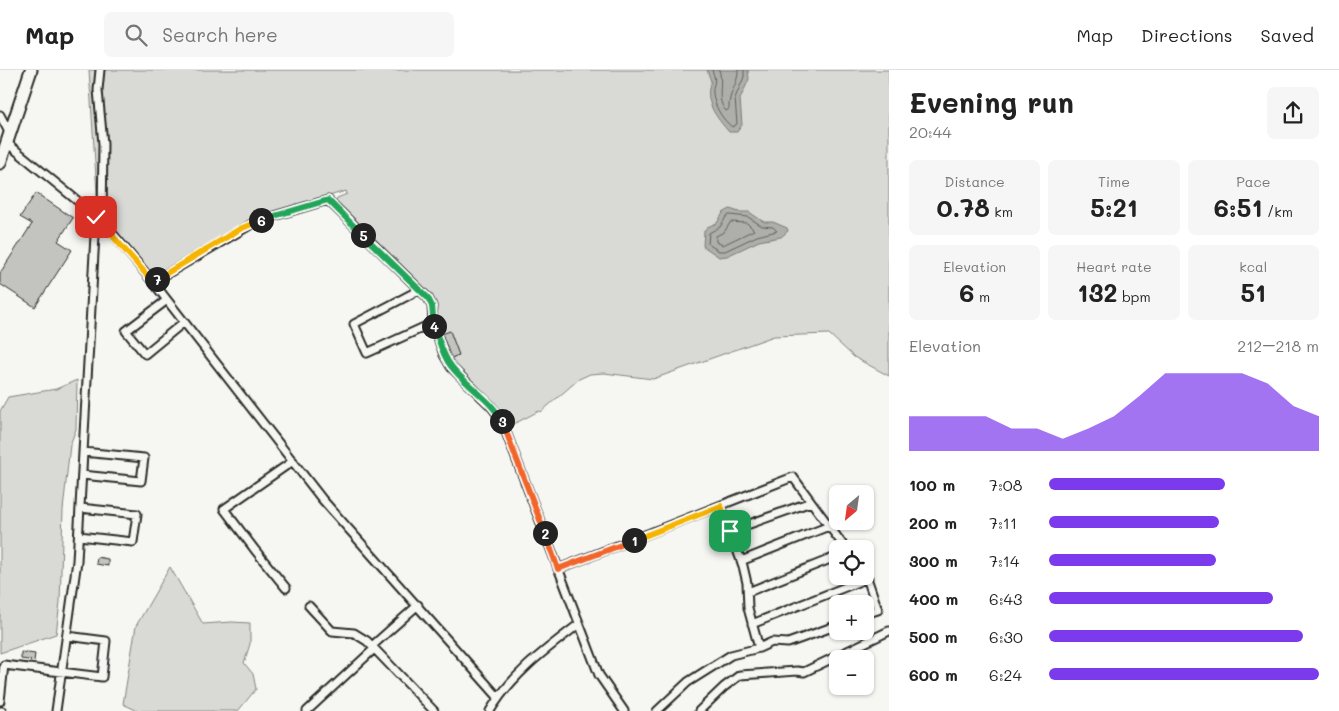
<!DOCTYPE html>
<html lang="en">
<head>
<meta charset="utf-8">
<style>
  body { margin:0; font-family:Mali,sans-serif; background:#f6f6f6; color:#222; height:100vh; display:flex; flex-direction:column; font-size:19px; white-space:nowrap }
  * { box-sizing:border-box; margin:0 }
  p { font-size:16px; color:#767676 }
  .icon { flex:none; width:28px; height:28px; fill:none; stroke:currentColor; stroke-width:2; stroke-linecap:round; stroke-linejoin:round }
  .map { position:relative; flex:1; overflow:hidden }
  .sheet { display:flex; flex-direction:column; background:#fff; width:450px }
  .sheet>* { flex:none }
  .needle { width:32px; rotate:209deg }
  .tools { position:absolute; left:829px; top:415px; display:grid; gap:10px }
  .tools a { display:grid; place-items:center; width:45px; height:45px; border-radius:8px; background:#fff; box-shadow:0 1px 4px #0004; font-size:25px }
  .pin { position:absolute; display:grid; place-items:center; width:42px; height:42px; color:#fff; margin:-21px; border-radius:10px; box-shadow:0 2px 8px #0006 }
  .km { position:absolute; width:25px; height:25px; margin:-12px; border-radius:50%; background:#222; color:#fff; font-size:14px; line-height:25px; text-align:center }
  .round { display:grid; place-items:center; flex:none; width:52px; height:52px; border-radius:8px; background:#f6f6f6 }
  .summary { display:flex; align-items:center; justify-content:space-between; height:85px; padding:0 20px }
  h1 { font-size:28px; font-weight:800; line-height:38px }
  .metrics { display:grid; grid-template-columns:repeat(3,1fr); gap:8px; height:85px; padding:5px 20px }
  .metrics div { display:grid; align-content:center; border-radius:8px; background:#f6f6f6; text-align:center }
  .metrics b { font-size:25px; font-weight:800 }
  .metrics small { font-size:14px; font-weight:400 }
  .metrics p { font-size:14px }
  .chart { height:140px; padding:10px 20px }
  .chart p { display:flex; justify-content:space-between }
  .chart svg { width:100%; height:90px; margin-top:5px; fill:#7c3aed; opacity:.7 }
  ul { padding:0 20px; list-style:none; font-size:16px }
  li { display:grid; grid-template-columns:80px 60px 1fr; align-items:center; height:38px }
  li i { height:12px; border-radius:6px; background:#7c3aed }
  header { display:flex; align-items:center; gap:30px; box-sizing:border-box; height:70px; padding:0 25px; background:#fff; border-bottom:1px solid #e0e0e0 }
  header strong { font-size:24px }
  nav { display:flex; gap:28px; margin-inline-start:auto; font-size:18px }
  .search { width:350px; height:45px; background:#f6f6f6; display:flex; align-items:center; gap:12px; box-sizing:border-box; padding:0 18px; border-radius:8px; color:#767676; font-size:19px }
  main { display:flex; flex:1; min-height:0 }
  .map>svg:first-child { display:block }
  .green { fill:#d9d9d5; stroke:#828280 }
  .water { fill:#aeaeab; stroke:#7a7a78 }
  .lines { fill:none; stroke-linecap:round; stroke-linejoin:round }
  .shore { stroke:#5f5f5e; stroke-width:1 }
  .building { fill:#c3c3c0; stroke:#2b2b2b }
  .street-casing { stroke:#2b2b2b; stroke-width:11 }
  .primary-casing { stroke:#2b2b2b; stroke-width:15 }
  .street { stroke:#f6f6f2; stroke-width:7 }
  .primary { stroke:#f6f6f2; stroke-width:11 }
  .split-1-casing { stroke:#fff; stroke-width:10 }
  .split-2-casing { stroke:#fff; stroke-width:10 }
  .split-3-casing { stroke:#fff; stroke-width:10 }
  .split-4-casing { stroke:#fff; stroke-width:10 }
  .split-5-casing { stroke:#fff; stroke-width:10 }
  .split-6-casing { stroke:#fff; stroke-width:10 }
  .split-7-casing { stroke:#fff; stroke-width:10 }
  .split-8-casing { stroke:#fff; stroke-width:10 }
  .split-1 { stroke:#f5b400; stroke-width:6 }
  .split-2 { stroke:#f0652b; stroke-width:6 }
  .split-3 { stroke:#f0652b; stroke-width:6 }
  .split-4 { stroke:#22a559; stroke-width:6 }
  .split-5 { stroke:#22a559; stroke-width:6 }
  .split-6 { stroke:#22a559; stroke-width:6 }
  .split-7 { stroke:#f5b400; stroke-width:6 }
  .split-8 { stroke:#f5b400; stroke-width:6 }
</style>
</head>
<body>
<header>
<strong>Map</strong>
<div class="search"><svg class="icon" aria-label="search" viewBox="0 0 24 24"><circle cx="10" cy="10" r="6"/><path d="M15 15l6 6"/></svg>Search here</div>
<nav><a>Map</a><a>Directions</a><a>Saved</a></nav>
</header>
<main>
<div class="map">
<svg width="889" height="641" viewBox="0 0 889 641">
  <rect width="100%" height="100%" fill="#f6f6f2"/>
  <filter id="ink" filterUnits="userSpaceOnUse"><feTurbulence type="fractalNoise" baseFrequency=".02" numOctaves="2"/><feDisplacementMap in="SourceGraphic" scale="10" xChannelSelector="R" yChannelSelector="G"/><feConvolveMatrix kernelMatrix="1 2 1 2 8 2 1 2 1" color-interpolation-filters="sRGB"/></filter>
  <g filter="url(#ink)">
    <path class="green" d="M 89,0 L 889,0 L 889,306 L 854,287 L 829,264 L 774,266 L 653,309 L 604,303 L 590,304 L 579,309 L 541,342 L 539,341 L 508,357 L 462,308 L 445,280 L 433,229 L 335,133 L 337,128 L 347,124 L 346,121 L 250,149 L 157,206 L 151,205 L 107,154 L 98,139 Z
      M 77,310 L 76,359 L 70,375 L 63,440 L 60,532 L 56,564 L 0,583 L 0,341 L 8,327 L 56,319 Z
      M 170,497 L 203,554 L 232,552 L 250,553 L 250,574 L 244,593 L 253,604 L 256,619 L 238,641 L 138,641 L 123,634 L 136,556 Z"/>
    <path class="water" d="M 707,0 L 748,0 L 749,9 L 740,29 L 742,55 L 737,62 L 729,62 C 716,47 703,31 711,11 Z
      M 730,139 L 739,142 L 749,142 L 764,152 L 773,152 L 787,158 L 788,161 L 781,167 L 759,171 L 727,186 L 719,187 L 703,176 L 704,161 L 707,157 L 717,153 L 723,143 Z"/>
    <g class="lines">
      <path class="shore" d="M 712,0 C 718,15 712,12 713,23 C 714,36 722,49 732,57 L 737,54 L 735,28 L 744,7 L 744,0
        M 719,0 C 724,14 715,29 726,41 L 729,39 C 728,23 739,13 738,0
        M 730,145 L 748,147 L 762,156 L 773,157 L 777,161 L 757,166 L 725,181 L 719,181 L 708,174 L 709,163 L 720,157 L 726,147 Z
        M 731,152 L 747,153 L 754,160 L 723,175 L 716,172 L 716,166 L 724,162 Z"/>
    </g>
    <path class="building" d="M 36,123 L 73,148 L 58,171 L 72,180 L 35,237 L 0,214 L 0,203 L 32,154 L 20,147 Z
      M 450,261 L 459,285 L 451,288 L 442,264 Z
      M 97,487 L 108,489 L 108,496 L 96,494 Z
      M 21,582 L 35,584 L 34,591 L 21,589 Z"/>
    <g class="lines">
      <defs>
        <path id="street" d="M 100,0 L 98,20 L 103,74 L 102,151
          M 0,45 L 10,64
          M 7,73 L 102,151 L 153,212 L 322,429 L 498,627
          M 153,212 L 257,151 L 328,130 L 428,228 L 432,236 L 433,253 L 444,285 L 451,297 L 491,336 L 501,349 L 599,605 L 624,641
          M 419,220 L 354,254 L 367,283 L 433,253
          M 167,230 L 126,261 L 145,284 L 184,252
          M 82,405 L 141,411 L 144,388 L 83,382
          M 721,436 L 743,496 L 747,513 L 748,538 L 759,578
          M 730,461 L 811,432
          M 79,466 L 133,472 L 137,444 L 80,438
          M 741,491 L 829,456
          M 558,499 L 793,407 L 846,479
          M 286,518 L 255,480 L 224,439 L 293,391
          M 748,522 L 838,486
          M 309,536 L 332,561 L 354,563 L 367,571 L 434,641
          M 865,544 L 878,540 L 866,505
          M 752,554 L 868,508
          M 372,576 L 418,535
          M 0,631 L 4,595 L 102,607 L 106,571 L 67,566
          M 0,641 L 2,641
          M 56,641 L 77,491 L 96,147
          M 307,641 L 374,579
          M 490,641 C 512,604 545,580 579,554
          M 657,641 L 688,612 L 731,585 L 759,578 L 772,572 L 788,573 L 838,555
          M 699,641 L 724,617 L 740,605 L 797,601 L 804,602 L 889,561"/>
        <path id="primary" d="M 0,93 L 31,0"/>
      </defs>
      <use href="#street" class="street-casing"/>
      <use href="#primary" class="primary-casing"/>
      <use href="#street" class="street"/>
      <use href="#primary" class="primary"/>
    </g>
  </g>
  <g class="lines" filter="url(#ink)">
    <defs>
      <path id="split-1" d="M 634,470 L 721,436 L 730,461"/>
      <path id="split-2" d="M 545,463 L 558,499 L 634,470"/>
      <path id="split-3" d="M 502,351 L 545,463"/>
      <path id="split-4" d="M 434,256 C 439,269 442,285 451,296 C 466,316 491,329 502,351"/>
      <path id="split-5" d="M 363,165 L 428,228 L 432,236 L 434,256"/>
      <path id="split-6" d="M 261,150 L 328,130 L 363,165"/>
      <path id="split-7" d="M 157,209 L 240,159 L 261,150"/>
      <path id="split-8" d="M 96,147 L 153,212 L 157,209"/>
    </defs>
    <use href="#split-1" class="split-1-casing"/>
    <use href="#split-2" class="split-2-casing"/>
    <use href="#split-3" class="split-3-casing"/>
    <use href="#split-4" class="split-4-casing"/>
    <use href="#split-5" class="split-5-casing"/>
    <use href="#split-6" class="split-6-casing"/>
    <use href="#split-7" class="split-7-casing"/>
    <use href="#split-8" class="split-8-casing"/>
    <use href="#split-1" class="split-1"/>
    <use href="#split-2" class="split-2"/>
    <use href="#split-3" class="split-3"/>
    <use href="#split-4" class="split-4"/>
    <use href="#split-5" class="split-5"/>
    <use href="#split-6" class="split-6"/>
    <use href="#split-7" class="split-7"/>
    <use href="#split-8" class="split-8"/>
  </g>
</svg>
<div class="tools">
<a><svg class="needle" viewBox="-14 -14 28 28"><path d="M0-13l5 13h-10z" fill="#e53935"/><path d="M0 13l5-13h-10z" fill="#767676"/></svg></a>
<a><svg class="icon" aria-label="locate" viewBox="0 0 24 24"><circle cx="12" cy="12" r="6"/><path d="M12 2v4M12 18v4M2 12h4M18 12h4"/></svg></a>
<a>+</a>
<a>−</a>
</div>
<div class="pin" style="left:730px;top:461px;background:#1e9e55"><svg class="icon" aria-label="arrive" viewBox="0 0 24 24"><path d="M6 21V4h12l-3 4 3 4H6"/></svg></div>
<div class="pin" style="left:96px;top:147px;background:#d93025"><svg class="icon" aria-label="check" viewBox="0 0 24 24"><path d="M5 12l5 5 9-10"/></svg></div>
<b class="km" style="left:634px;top:470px">1</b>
<b class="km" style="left:545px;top:463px">2</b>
<b class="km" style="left:502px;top:351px">3</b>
<b class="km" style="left:434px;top:256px">4</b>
<b class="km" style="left:363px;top:165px">5</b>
<b class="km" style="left:261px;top:150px">6</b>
<b class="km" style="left:157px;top:209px">7</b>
</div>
<section class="sheet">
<div class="summary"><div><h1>Evening run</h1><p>20:44</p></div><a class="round"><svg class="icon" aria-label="share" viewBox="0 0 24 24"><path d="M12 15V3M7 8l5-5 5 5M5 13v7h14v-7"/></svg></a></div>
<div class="metrics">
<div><p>Distance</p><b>0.78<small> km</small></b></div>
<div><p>Time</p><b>5:21</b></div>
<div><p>Pace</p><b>6:51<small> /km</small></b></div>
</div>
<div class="metrics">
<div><p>Elevation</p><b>6<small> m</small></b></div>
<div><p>Heart rate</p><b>132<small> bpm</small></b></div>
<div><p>kcal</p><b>51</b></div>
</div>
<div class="chart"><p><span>Elevation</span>212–218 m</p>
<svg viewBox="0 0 160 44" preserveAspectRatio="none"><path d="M0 44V27L10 27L20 27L30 27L40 33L50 33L60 38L70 33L80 27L90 17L100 6L110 6L120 6L130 6L140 11L150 22L160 27V44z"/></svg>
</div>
<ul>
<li><b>100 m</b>7:08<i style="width:65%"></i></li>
<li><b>200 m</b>7:11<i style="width:63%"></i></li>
<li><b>300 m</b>7:14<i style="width:62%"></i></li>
<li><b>400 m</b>6:43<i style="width:83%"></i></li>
<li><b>500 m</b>6:30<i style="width:94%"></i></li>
<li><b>600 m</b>6:24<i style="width:100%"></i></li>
</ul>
</section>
</main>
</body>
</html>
